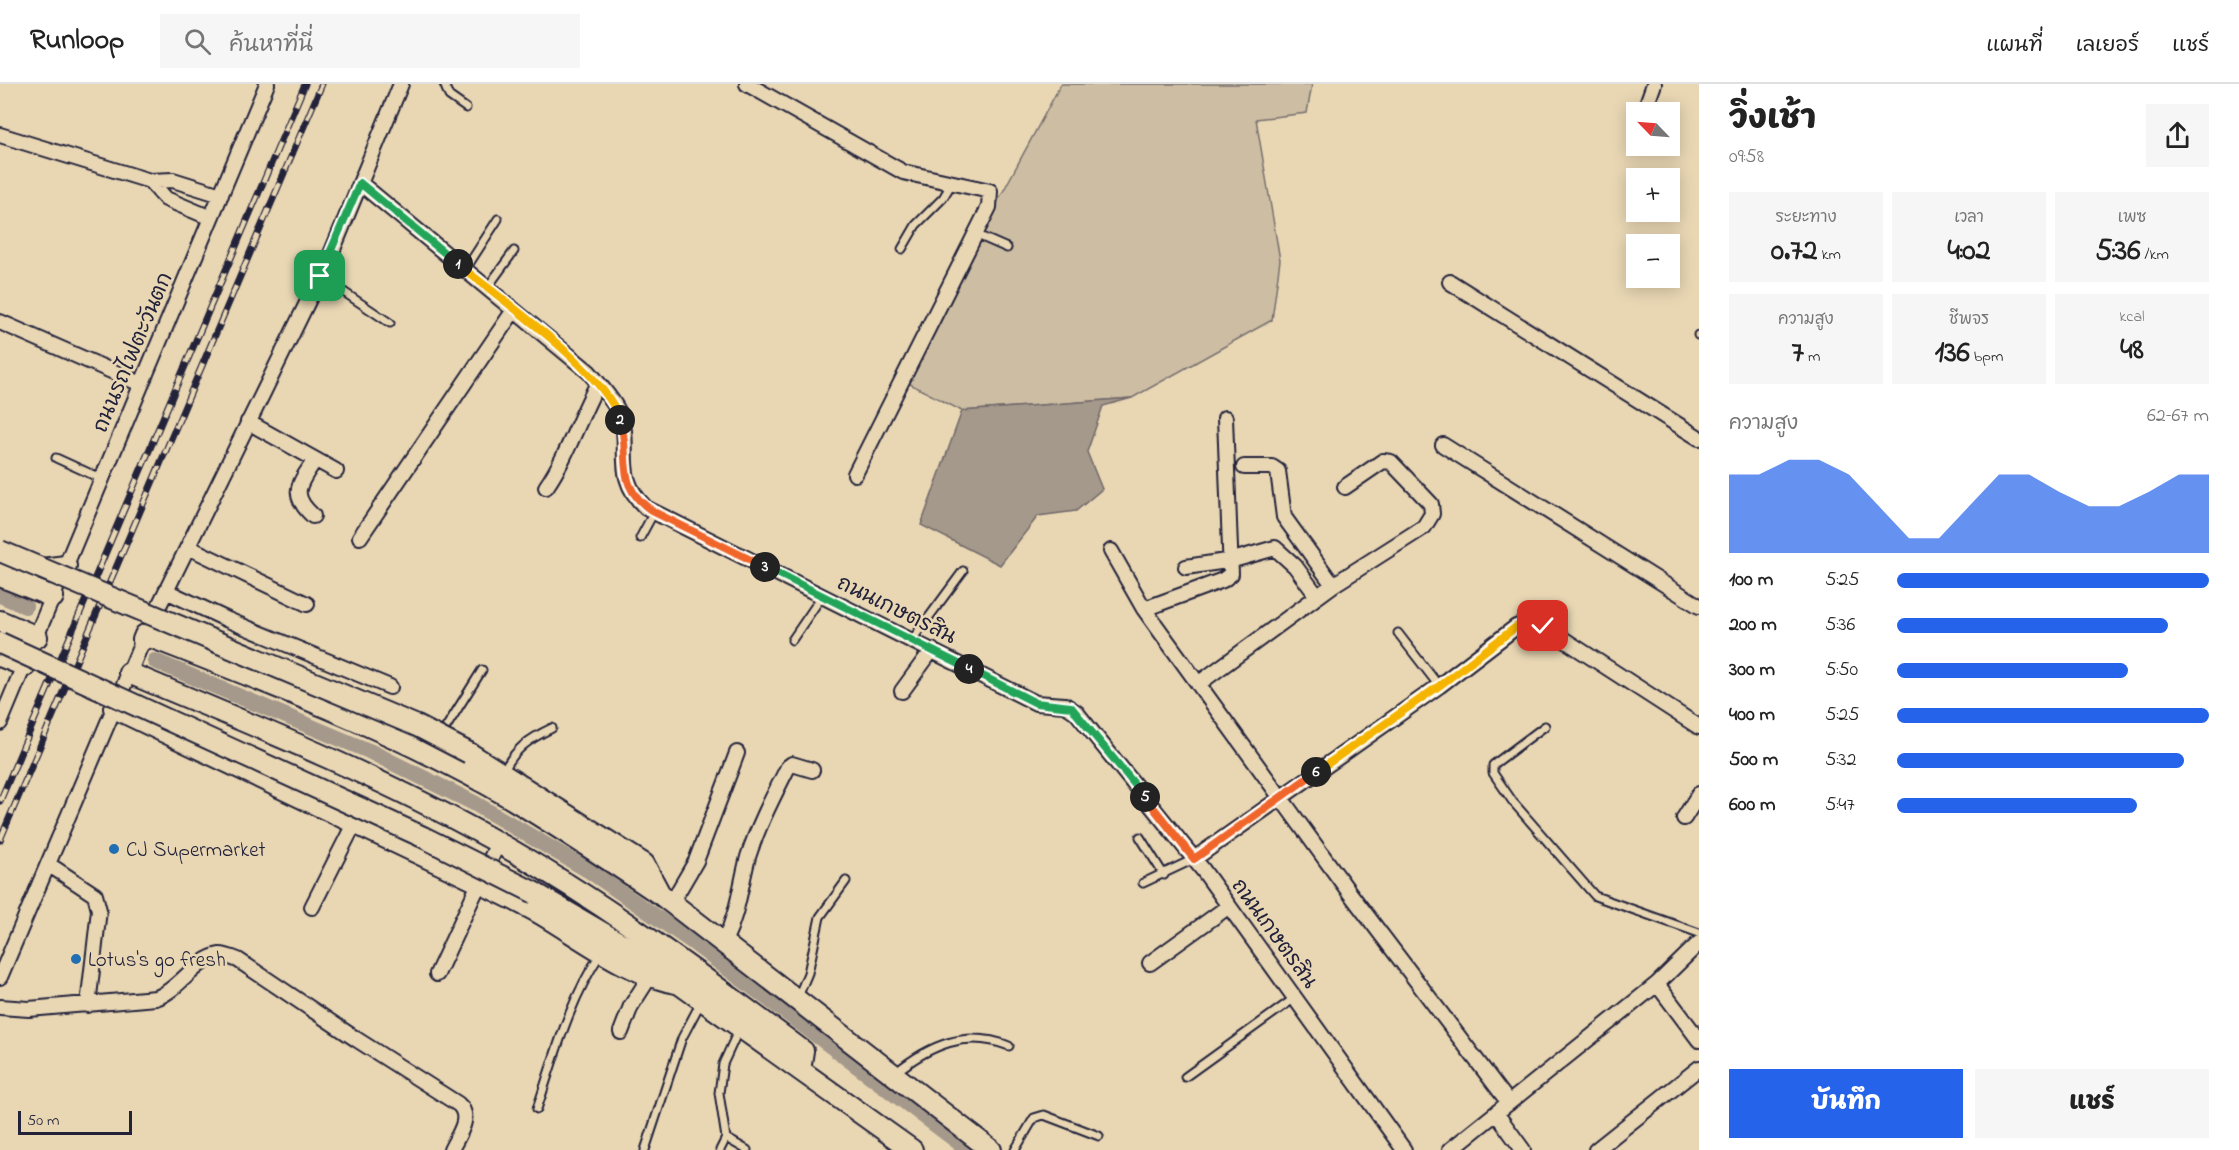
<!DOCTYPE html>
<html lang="th">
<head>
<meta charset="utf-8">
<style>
  body { margin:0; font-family:"Indie Flower","Playpen Sans Thai",sans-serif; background:#f6f6f6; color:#222; height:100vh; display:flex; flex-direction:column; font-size:22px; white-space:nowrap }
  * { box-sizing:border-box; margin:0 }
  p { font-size:20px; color:#767676 }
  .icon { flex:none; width:33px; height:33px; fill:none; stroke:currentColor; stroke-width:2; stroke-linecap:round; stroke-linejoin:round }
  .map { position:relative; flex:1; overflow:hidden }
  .sheet { display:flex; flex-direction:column; background:#fff; width:540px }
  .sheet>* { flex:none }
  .needle { width:39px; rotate:295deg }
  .fabs { position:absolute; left:1626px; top:18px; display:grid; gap:12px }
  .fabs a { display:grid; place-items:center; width:54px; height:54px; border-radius:0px; background:#fff; box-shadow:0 3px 15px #0003; font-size:30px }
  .scale { position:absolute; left:18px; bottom:15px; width:114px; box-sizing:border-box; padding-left:6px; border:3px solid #22223b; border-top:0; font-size:16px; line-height:21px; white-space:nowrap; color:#22223b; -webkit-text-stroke:4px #e9d7b4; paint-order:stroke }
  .pin { position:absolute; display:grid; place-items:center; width:51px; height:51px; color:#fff; margin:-26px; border-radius:12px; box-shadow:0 3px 9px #0006 }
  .km { position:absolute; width:30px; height:30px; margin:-15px; border-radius:50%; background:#222; color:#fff; font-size:16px; line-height:30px; text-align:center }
  .round { display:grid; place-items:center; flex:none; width:63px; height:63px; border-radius:0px; background:#f6f6f6 }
  .summary { display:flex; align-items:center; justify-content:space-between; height:102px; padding:0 30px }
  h1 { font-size:33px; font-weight:800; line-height:45px }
  .figures { display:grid; grid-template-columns:repeat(3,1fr); gap:9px; height:102px; padding:6px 30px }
  .figures div { display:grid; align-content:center; border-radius:0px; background:#f6f6f6; text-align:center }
  .figures b { font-size:30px; font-weight:800 }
  .figures small { font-size:16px; font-weight:400 }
  .figures p { font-size:16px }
  .chart { height:168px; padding:12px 30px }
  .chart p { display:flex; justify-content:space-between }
  .chart svg { width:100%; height:108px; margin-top:6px; fill:#2563eb; opacity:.7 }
  .action { display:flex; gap:12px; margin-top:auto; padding:12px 30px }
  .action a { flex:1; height:69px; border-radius:0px; background:#2563eb; color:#fff; font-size:24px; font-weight:800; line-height:69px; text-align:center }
  .action a+a { background:#f6f6f6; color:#222 }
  ul { padding:0 30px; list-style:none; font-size:20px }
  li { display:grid; grid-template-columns:96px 72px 1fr; align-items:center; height:45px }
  li i { height:15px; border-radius:8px; background:#2563eb }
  header { display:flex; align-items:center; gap:36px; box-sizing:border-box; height:84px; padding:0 30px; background:#fff; border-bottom:2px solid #e0e0e0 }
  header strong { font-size:28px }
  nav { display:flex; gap:33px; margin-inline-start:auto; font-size:21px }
  .search { width:420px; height:54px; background:#f6f6f6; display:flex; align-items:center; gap:15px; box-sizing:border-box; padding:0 21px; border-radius:0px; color:#767676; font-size:22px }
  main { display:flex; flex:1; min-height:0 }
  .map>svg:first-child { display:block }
  .green { fill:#ccbda3; stroke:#77706f; stroke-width:1.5 }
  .water { fill:#a5998b; stroke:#71696b; stroke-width:1.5 }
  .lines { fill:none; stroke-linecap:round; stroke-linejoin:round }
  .canal { stroke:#a5998b; stroke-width:16 }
  .lane-casing { stroke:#22223b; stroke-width:11 }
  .street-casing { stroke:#22223b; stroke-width:18 }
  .secondary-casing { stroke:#22223b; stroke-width:24 }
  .lane { stroke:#e9d7b4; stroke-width:7 }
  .street { stroke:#e9d7b4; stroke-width:14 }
  .secondary { stroke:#e9d7b4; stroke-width:20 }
  .rail-casing { stroke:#22223b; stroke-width:7 }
  .rail { stroke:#e9d7b4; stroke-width:4.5; stroke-dasharray:14; stroke-linecap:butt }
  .secondary-bridge-casing { stroke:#22223b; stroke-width:24; stroke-linecap:butt }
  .secondary-bridge { stroke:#e9d7b4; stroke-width:20 }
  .split-1-casing { stroke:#fff; stroke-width:12 }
  .split-2-casing { stroke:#fff; stroke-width:12 }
  .split-3-casing { stroke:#fff; stroke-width:12 }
  .split-4-casing { stroke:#fff; stroke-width:12 }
  .split-5-casing { stroke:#fff; stroke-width:12 }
  .split-6-casing { stroke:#fff; stroke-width:12 }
  .split-7-casing { stroke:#fff; stroke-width:12 }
  .split-1 { stroke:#22a559; stroke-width:8 }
  .split-2 { stroke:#f5b400; stroke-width:8 }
  .split-3 { stroke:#f0652b; stroke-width:8 }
  .split-4 { stroke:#22a559; stroke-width:8 }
  .split-5 { stroke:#22a559; stroke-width:8 }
  .split-6 { stroke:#f0652b; stroke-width:8 }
  .split-7 { stroke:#f5b400; stroke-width:8 }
  .poi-dot { fill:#1f6fb2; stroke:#e9d7b4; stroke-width:2 }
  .labels { text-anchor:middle; stroke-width:5; stroke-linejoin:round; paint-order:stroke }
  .street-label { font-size:21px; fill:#22223b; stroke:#e9d7b4 }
  .poi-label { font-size:21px; fill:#22223b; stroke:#e9d7b4; text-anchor:start }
</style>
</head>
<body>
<header>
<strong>Runloop</strong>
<div class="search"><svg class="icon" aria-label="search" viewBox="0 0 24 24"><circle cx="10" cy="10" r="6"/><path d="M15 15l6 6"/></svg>ค้นหาที่นี่</div>
<nav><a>แผนที่</a><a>เลเยอร์</a><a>แชร์</a></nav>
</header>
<main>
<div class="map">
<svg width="1699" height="1066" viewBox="0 0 1699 1066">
  <rect width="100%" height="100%" fill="#e9d7b4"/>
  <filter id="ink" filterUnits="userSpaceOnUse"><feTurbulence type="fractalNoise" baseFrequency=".0167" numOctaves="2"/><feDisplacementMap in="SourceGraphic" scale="12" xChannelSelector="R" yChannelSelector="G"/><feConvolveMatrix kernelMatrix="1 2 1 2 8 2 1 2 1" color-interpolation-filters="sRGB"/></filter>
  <g filter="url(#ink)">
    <path class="green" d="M 1061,0 L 1312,0 L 1307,29 L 1256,35 L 1280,176 L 1272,236 L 1132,314 L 962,327 L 908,299 L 999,115 Z"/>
    <path class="water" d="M 1132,314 L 1103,322 L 1087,368 L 1102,405 L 1076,427 L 1038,432 L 1000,481 L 921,441 L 962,327 Z"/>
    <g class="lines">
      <path class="canal" d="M 0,511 L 25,522
        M 155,577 L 369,667 L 474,719 L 588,786 L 694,859 L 969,1066"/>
      <defs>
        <path id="lane" d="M 444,0 L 449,12 L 466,24
          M 975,150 L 1007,164
          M 902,165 L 916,141 L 943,114 L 952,99
          M 465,186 L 498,135
          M 320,192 L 390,239
          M 487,204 L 514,167
          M 1698,251 L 1699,251
          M 56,374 L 102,395
          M 640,454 L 654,428
          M 1398,549 L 1439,602
          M 792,556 L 822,512
          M 912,556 L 963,487
          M 1545,642 L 1493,681 L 1493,689 L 1513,718 L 1595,812 L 1699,849
          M 440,653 L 482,586
          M 503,689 C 514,665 529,655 552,644
          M 1140,753 L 1164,791
          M 1143,799 L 1194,775
          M 798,913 L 808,889 L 820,833 L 846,797
          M 895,989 C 930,961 966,945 1009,962
          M 1185,993 L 1296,913
          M 537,1025 C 555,971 569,917 601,869
          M 726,1054 L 747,1066
          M 645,1066 L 682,954 L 701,918
          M 720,1066 L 726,1054 L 719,1009 L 723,980 L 739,945
          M 1015,1066 L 1034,1034 L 1044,1031 L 1099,1052"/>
        <path id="street" d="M 747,0 L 903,88 L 990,107 L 989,123 L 855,390
          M 1644,28 L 1654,0
          M 0,51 L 150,97 L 173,96 L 221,111
          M 150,97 L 166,115 L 211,134
          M 360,99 L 589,288 C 598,299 610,312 617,325 C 636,360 609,389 646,424 L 1036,619 L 1065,621 L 1076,628 L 1203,786 L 1404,1066
          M 1450,198 L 1699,354
          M 0,238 L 141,300
          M 1225,334 L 1231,490 L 1223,496 L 1144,525 L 1349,808 L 1509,1019
          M 248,338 L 336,387
          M 1443,361 L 1699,522
          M 1244,383 L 1272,383 L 1278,387 L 1284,433 L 1333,501
          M 546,403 C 568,371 579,334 598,299
          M 313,432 C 289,410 299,400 315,376
          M 360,453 L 514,226
          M 188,463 L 307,520
          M 1111,467 L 1144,525
          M 1186,483 L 1233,476 L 1275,464 L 1295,482 L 1317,512
          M 166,507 L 228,536 L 390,603
          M 151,538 L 331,170 L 401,0
          M 1198,600 L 1333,501 L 1424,443 L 1432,430 L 1431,420 L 1391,378 L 1383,377 L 1345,403
          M 902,607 L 932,566
          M 0,639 L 267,0
          M 1684,734 L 1699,710
          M 1194,775 L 1439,602 L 1516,543 L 1527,539 L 1543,542 L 1699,643
          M 48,780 L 95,811 L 99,826 L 88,921
          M 672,818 L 696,777 L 737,669
          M 312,823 L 355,738
          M 724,858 C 738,829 740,804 748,773 C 758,742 773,713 788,683 L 792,680 L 812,686
          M 1150,879 L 1229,822
          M 437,890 L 498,759
          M 0,893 L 143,556
          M 1657,900 L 1699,956
          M 0,923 L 29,925 L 156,914 C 179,906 195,875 220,871 C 225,871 233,874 238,876 L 356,955 L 458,1020 C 473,1033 458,1051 451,1066
          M 621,948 L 631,922 L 654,886
          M 1496,1029 L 1523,1066
          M 1450,1066 L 1657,900 L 1699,859
          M 1596,1066 L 1699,984"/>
        <path id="secondary" d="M 0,490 L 66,482
          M 0,492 L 53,513
          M 0,537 L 37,553
          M 143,556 L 145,551 C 261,596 379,641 488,701 C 546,734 603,772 658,809
          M 0,572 L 25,582
          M 129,589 C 242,637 356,682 464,740 C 585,804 695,886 803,967 L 800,986
          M 114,624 L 480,799 C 500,809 522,819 541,830 C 585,856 630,892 681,900
          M 469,669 L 644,780 L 660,810 L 991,1066
          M 535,809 L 632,866 L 912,1066"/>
      </defs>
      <use href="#lane" class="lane-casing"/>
      <use href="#street" class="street-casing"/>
      <use href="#secondary" class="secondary-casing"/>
      <use href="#lane" class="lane"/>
      <use href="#street" class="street"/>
      <use href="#secondary" class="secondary"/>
      <defs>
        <path id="rail" d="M 0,717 L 305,0
          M 0,756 L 322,0"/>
      </defs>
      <use href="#rail" class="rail-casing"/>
      <use href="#rail" class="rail"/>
      <defs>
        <path id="secondary-bridge" d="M 0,467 L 417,642 L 469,669
          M 0,559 L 423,753 L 535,809"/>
      </defs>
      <use href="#secondary-bridge" class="secondary-bridge-casing"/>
      <use href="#secondary-bridge" class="secondary-bridge"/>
    </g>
  </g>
  <g class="lines" filter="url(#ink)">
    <defs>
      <path id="split-1" d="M 320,192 L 360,99 L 458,180"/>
      <path id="split-2" d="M 458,180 C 499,214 606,288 620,336"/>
      <path id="split-3" d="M 620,336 C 632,373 612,401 654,428 L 765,483"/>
      <path id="split-4" d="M 765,483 L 969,585"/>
      <path id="split-5" d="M 969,585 L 1036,619 L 1071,623 L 1145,713"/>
      <path id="split-6" d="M 1145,713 L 1194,775 L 1316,688"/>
      <path id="split-7" d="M 1316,688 L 1439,602 L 1516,543 L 1527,539 L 1543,542"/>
    </defs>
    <use href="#split-1" class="split-1-casing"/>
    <use href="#split-2" class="split-2-casing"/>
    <use href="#split-3" class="split-3-casing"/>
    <use href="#split-4" class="split-4-casing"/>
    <use href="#split-5" class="split-5-casing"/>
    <use href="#split-6" class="split-6-casing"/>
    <use href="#split-7" class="split-7-casing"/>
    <use href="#split-1" class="split-1"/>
    <use href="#split-2" class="split-2"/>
    <use href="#split-3" class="split-3"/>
    <use href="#split-4" class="split-4"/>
    <use href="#split-5" class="split-5"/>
    <use href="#split-6" class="split-6"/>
    <use href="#split-7" class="split-7"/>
  </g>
  <g class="poi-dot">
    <circle cx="114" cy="765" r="6"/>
    <circle cx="76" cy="875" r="6"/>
  </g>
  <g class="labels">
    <g class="street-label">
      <text transform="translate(132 268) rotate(-67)" y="7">ถนนรถไฟตะวันตก</text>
      <text transform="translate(897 525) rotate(26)" y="7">ถนนเกษตรสิน</text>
      <text transform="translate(1275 849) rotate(54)" y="7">ถนนเกษตรสิน</text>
    </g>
    <g class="poi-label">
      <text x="126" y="772">CJ Supermarket</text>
      <text x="88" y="882">Lotus's go fresh</text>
    </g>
  </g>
</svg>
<div class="fabs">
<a><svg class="needle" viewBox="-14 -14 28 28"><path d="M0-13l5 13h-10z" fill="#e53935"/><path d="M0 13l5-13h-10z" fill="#767676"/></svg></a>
<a>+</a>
<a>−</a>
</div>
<div class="scale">50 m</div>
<div class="pin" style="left:320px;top:192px;background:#1e9e55"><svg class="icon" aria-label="arrive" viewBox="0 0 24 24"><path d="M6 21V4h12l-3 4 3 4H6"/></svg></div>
<div class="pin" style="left:1543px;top:542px;background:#d93025"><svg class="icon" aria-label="check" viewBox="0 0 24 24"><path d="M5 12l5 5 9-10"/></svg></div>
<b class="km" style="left:458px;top:180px">1</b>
<b class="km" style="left:620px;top:336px">2</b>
<b class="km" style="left:765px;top:483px">3</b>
<b class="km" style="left:969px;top:585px">4</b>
<b class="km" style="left:1145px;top:713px">5</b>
<b class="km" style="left:1316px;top:688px">6</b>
</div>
<section class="sheet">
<div class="summary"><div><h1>วิ่งเช้า</h1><p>09:58</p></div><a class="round"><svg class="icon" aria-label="share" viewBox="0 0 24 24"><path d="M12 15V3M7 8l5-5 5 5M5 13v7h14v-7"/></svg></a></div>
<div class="figures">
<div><p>ระยะทาง</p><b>0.72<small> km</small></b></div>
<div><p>เวลา</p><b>4:02</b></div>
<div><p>เพซ</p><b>5:36<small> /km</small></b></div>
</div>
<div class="figures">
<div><p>ความสูง</p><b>7<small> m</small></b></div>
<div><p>ชีพจร</p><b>136<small> bpm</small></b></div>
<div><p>kcal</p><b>48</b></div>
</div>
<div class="chart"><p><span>ความสูง</span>62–67 m</p>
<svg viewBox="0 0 160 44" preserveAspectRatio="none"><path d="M0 44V12L10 12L20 6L30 6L40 12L50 25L60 38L70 38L80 25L90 12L100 12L110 19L120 25L130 25L140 19L150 12L160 12V44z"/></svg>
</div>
<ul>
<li><b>100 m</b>5:25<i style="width:100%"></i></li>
<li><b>200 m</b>5:36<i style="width:87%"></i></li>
<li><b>300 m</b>5:50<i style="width:74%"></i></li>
<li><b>400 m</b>5:25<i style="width:100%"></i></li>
<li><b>500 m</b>5:32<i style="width:92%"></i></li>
<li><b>600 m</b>5:47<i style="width:77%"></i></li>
</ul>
<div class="action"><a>บันทึก</a><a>แชร์</a></div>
</section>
</main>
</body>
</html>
